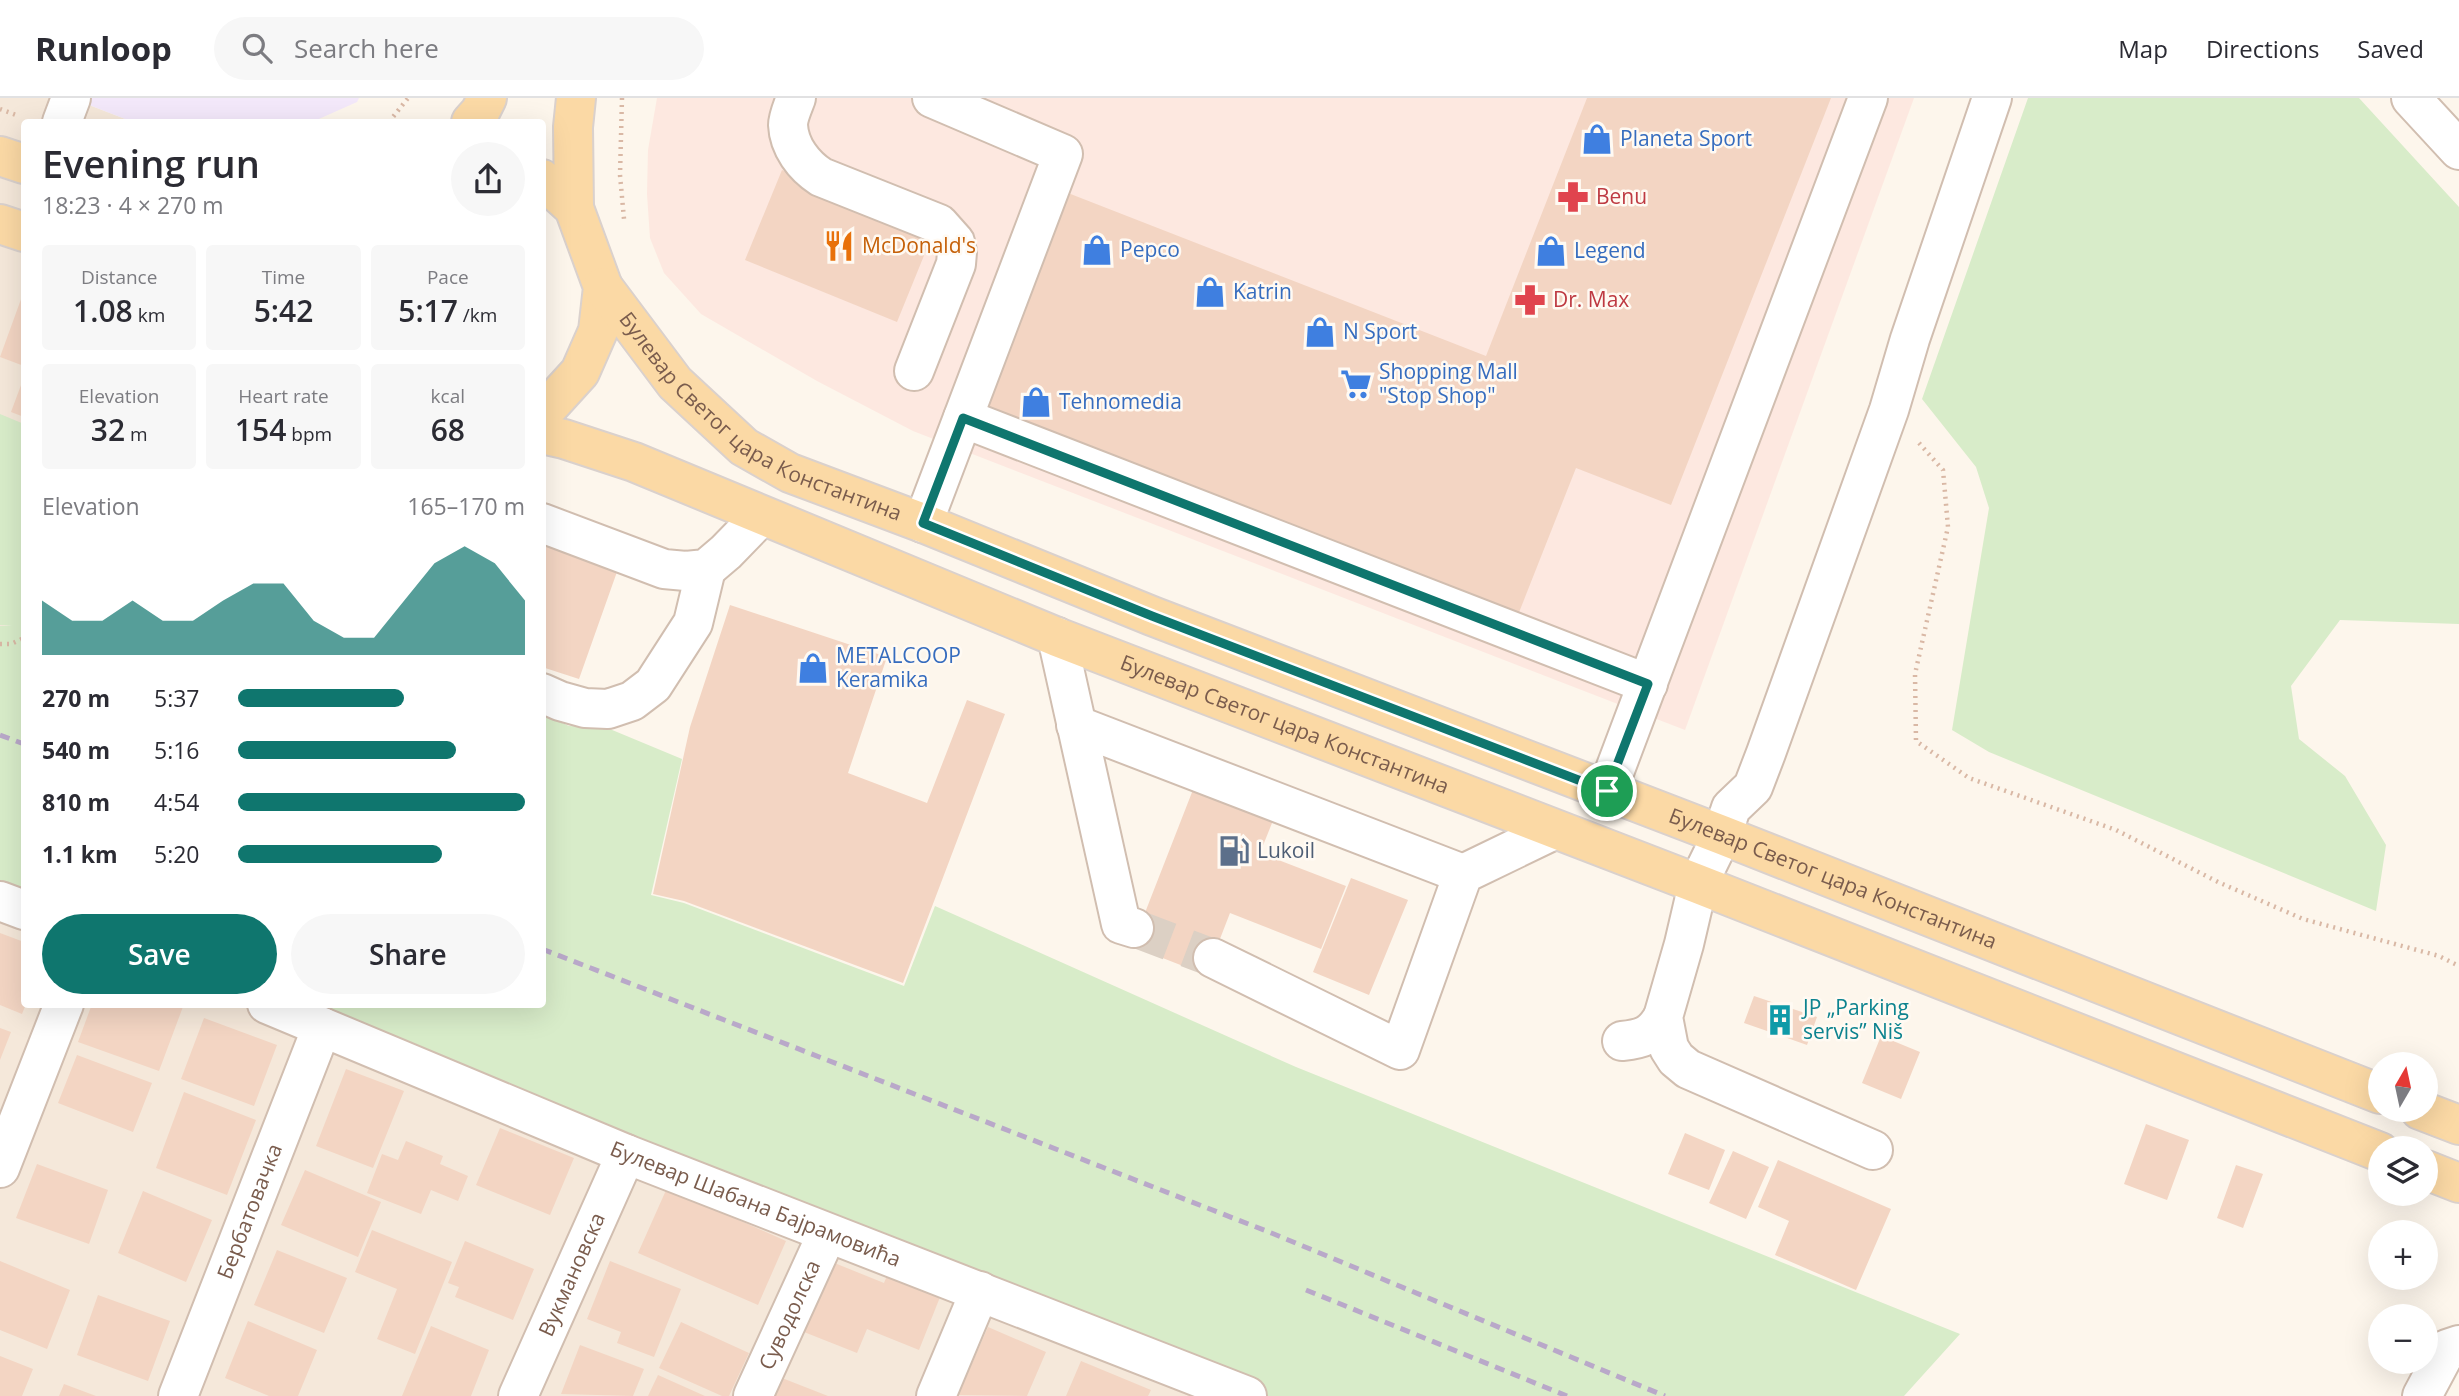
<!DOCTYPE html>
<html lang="en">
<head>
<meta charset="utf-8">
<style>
  body { margin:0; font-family:"Open Sans",sans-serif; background:#f7f7f7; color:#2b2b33; height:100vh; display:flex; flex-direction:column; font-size:26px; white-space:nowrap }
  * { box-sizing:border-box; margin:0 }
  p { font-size:23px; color:#7c7c81 }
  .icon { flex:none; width:38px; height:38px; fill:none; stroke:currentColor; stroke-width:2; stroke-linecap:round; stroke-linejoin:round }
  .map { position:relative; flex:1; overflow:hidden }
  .sheet { position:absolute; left:21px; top:21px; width:525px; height:889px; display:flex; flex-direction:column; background:#fff; border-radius:7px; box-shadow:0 7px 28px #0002 }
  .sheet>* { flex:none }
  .needle { width:46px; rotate:9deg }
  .fabs { position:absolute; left:2368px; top:954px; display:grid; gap:14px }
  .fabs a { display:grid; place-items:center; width:70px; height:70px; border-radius:50%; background:#fff; box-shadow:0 7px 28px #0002; font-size:35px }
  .pin { position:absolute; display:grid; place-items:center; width:60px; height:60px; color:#fff; margin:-30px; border:4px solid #fff; border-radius:50%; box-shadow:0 2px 7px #0007 }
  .round { display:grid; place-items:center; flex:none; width:74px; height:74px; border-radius:37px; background:#f7f7f7 }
  .head { display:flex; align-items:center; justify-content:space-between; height:119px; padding:0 21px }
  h1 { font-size:38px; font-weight:600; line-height:52px }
  .figures { display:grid; grid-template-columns:repeat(3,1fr); gap:10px; height:119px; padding:7px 21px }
  .figures div { display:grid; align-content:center; border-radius:7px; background:#f7f7f7; text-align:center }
  .figures b { font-size:30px; font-weight:600 }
  .figures small { font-size:19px; font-weight:400 }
  .figures p { font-size:19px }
  .chart { height:196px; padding:14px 21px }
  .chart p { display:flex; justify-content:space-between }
  .chart svg { width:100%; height:126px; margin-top:7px; fill:#0f766e; opacity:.7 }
  .cta { display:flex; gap:14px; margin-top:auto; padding:14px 21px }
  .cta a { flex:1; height:80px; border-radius:42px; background:#0f766e; color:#fff; font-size:28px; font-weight:600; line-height:80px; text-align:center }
  .cta a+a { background:#f7f7f7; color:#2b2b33 }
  ul { padding:0 21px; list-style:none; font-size:23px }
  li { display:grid; grid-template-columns:112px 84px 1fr; align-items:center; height:52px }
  li i { height:18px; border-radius:9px; background:#0f766e }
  header { display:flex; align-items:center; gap:42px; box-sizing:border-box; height:98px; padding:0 35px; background:#fff; border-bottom:2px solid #e1e1e2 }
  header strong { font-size:33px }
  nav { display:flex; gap:38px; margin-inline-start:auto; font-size:24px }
  .search { width:490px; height:63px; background:#f7f7f7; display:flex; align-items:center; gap:18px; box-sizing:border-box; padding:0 24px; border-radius:38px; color:#7c7c81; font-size:26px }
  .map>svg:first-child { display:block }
  .residential { fill:#f5e8da }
  .commercial { fill:#fde8e0 }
  .education { fill:#f3e8fa }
  .green { fill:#d8ecc9 }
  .building { fill:#f3d5c3 }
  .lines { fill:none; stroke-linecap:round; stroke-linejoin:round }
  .minor-tunnel { stroke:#dcd0c4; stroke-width:38; stroke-dasharray:38 19; stroke-linecap:butt }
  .minor-casing { stroke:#d1beb0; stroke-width:42 }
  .major-casing { stroke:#dad1cd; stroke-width:42 }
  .path { stroke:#d9b8a5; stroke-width:4.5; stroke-dasharray:2 5; stroke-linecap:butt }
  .minor { stroke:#fff; stroke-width:38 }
  .major { stroke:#fbd9a5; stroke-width:38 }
  .rail { stroke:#b9a8c9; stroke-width:5; stroke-dasharray:10 7; stroke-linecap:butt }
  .route-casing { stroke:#fff; stroke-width:14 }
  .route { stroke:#0f766e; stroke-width:9 }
  .labels { text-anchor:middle; stroke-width:5; stroke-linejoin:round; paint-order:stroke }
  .shop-label { font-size:21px; fill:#366cbe; stroke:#fffaf3; text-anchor:start }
  .health-label { font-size:21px; fill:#be3a42; stroke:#fffaf3; text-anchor:start }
  .food-label { font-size:21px; fill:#c56008; stroke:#fffaf3; text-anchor:start }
  .street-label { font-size:21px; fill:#7a5c4d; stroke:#fffaf3 }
  .service-label { font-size:21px; fill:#4e5e75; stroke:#fffaf3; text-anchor:start }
  .culture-label { font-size:21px; fill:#0d838f; stroke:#fffaf3; text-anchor:start }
</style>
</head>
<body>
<header>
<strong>Runloop</strong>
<div class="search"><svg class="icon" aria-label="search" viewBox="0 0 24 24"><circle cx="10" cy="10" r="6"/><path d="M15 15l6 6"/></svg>Search here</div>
<nav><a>Map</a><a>Directions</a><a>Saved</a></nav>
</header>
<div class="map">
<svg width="2459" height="1298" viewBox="0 0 2459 1298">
  <rect width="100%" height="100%" fill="#fdf6ec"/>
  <path class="residential" d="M 0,0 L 71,0 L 133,24 L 24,24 L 24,526 L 0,528 Z
    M 0,763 L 24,772 L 24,906 L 364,907 L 1346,1298 L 0,1298 Z"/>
  <path class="commercial" d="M 657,0 L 1914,0 L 1685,632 L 913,333 L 817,283 L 701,216 L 664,175 L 650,140 L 647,96 L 648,52 Z"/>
  <path class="education" d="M 71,0 L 359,0 L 357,4 L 312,24 L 133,24 Z"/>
  <path class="green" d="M 2028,0 L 2359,0 L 2459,109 L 2459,526 L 2340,522 L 2291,588 L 2299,641 L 2345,678 L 2386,747 L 2376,813 L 1989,654 L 1952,632 L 1989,410 L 1976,369 L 1922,301 Z
    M 0,316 L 24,326 L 24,810 L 0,801 L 0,528 L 12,527 L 0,527 Z
    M 543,616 L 569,628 L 605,629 L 682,661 L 651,797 L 684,805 L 904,888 L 935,808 L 1296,969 L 1960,1236 L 1904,1298 L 1264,1298 L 270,907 L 542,906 Z"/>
  <path class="building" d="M 1587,0 L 1831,0 L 1671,407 L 1576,370 L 1516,522 L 983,314 L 1068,95 L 1486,258 Z
    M 782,72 L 934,133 L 897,224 L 745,162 Z
    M 24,193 L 24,268 L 0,259 Z
    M 24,279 L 24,319 L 11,314 Z
    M 542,446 L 618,471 L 579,581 L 542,569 Z
    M 730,507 L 887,559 L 848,675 L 927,705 L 967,602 L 1005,616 L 903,885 L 684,803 L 653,796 L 690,629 Z
    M 1196,684 L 1276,715 L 1260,755 L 1346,788 L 1321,851 L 1230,815 L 1206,877 L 1132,848 Z
    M 1351,780 L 1408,802 L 1369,897 L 1313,874 Z
    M 0,835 L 24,844 L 26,906 L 22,916 L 0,907 Z
    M 1754,898 L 1817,919 L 1807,947 L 1744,925 Z
    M 92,906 L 184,906 L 159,973 L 78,944 Z
    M 204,920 L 277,947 L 254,1008 L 181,981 Z
    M 0,930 L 11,934 L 0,962 Z
    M 1881,938 L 1920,954 L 1901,1001 L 1862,985 Z
    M 77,957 L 152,985 L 133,1034 L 58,1005 Z
    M 346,971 L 404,993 L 373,1070 L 316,1048 Z
    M 184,994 L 256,1022 L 227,1097 L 156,1070 Z
    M 2146,1026 L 2189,1042 L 2167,1102 L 2124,1086 Z
    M 500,1030 L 574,1060 L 550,1117 L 476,1087 Z
    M 1685,1035 L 1725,1052 L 1709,1092 L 1668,1076 Z
    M 406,1043 L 443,1058 L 440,1066 L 468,1078 L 458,1103 L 431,1092 L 421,1116 L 367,1095 L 382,1056 L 398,1062 Z
    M 1733,1053 L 1769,1069 L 1746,1121 L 1709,1105 Z
    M 1778,1062 L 1891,1111 L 1856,1192 L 1775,1157 L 1789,1123 L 1758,1109 Z
    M 37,1066 L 108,1092 L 89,1146 L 16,1120 Z
    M 2236,1067 L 2263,1076 L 2243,1130 L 2217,1120 Z
    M 305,1072 L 381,1104 L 358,1159 L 281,1127 Z
    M 667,1090 L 786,1143 L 758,1207 L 638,1155 Z
    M 143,1093 L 212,1122 L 186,1184 L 118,1155 Z
    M 372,1132 L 452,1164 L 415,1256 L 377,1241 L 397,1191 L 355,1174 Z
    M 465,1143 L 534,1171 L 513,1222 L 455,1199 L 459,1189 L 448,1185 Z
    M 277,1152 L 347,1180 L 324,1235 L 254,1207 Z
    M 0,1163 L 70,1192 L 47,1251 L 0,1232 Z
    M 610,1163 L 681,1191 L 654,1259 L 617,1245 L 621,1234 L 587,1221 Z
    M 893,1163 L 946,1184 L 919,1252 L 867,1231 L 857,1255 L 804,1234 L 832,1164 L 884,1185 Z
    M 98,1197 L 170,1223 L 148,1283 L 77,1257 Z
    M 248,1223 L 317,1252 L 298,1298 L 269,1298 L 225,1280 Z
    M 681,1224 L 749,1255 L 729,1298 L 722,1298 L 659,1270 Z
    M 431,1228 L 489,1252 L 471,1298 L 402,1298 Z
    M 988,1229 L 1046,1254 L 1027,1298 L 958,1297 Z
    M 580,1247 L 644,1271 L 633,1298 L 561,1296 Z
    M 0,1258 L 33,1271 L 22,1298 L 0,1298 Z
    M 1081,1263 L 1151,1292 L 1148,1298 L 1066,1298 Z
    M 658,1277 L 705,1298 L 648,1298 Z
    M 782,1280 L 828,1298 L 775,1298 Z
    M 64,1286 L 96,1298 L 59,1298 Z"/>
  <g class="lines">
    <path class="minor-tunnel" d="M 1134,830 L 1213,860"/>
    <defs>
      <g id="minor">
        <path d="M 796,0 C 793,8 788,19 788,27 C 789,49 804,68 821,79 L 939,126 L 955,144 L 957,154 L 956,166 L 914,273"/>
        <path d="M 2411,0 L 2459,52"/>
        <path d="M 62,24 L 71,0"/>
        <path d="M 963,320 L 1648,586"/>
        <path d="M 542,425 L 664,471 L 686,473 L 706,471 L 726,454 L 761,418"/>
        <path d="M 923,425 L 1063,56 L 932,0"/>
        <path d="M 1057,539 L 1121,826 L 1134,830"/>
        <path d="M 542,595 L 560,603 L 585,610 L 608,611 L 632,603 L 653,587 L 693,525 L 706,471"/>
        <path d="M 1076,627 L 1463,776"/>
        <path d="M 1607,693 L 1868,0"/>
        <path d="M 0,803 L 24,812"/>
        <path d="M 1213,860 L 1400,952 L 1463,776 L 1554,732"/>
        <path id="s1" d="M 267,906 L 626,1056 L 1247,1298"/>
        <path d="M 1622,943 C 1642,941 1652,938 1663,919"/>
        <path d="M 1873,1052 L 1688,971 L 1676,961 L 1669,950 L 1663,919 L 1684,846 L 1698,786 L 1722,737 L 1731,710 L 1753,689 L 1766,655 L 1889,312 L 1910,241 L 1992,0"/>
        <path d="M 0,1070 L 64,906"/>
        <path id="s2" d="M 178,1298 L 322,929"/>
        <path id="s3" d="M 518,1298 L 626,1056"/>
        <path id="s4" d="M 753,1298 L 827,1136"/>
        <path d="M 936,1298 L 980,1193"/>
        <path d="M 2422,1298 L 2447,1251 L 2459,1247"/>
      </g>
      <g id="major">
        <path d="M 471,24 L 480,14 L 487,0"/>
        <path d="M 0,58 L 24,66"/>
        <path d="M 542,81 L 574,110 L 603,189 L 598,233 L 580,274 L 550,307 L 542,312"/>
        <path d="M 574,110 L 573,29 L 576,0"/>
        <path d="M 0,126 L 24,134"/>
        <path id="s5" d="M 603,189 L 675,285 L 744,349 L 790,375 L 923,425 L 1152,518 L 1722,737 L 2380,996"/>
        <path id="s6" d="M 542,336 L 564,341 L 634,364 L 1057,539 L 1698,786 L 2380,1054"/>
        <path d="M 2420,1012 L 2459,1027"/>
        <path d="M 2426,1072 L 2459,1085"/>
      </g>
    </defs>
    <use href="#minor" class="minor-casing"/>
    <use href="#major" class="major-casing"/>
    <path class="path" d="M 622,0 L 620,77 L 624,121
      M 0,11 L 16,17
      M 389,24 L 408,0
      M 1919,345 L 1943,372 L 1948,429 L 1915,576 L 1916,643 L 1969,680 L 2116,732 L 2218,784 L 2303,821 L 2439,858 L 2459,868
      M 0,546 L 11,546 L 24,540"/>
    <use href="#minor" class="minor"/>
    <use href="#major" class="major"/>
    <path class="rail" d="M 0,637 L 24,646
      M 542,851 L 1269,1134 L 1665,1298
      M 1306,1192 L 1567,1298"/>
  </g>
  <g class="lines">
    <defs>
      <path id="route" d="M 963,320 L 1648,586 L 1607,693 L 1152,518 L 923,425 Z"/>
    </defs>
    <use href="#route" class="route-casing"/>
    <use href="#route" class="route"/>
  </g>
  <defs>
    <symbol id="shop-bare" viewBox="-9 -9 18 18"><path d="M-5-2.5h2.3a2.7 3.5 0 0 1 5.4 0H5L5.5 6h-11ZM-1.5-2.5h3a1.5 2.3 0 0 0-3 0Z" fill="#3f7fe0" stroke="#fffaf3" stroke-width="2.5" paint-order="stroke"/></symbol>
    <symbol id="pharmacy-bare" viewBox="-9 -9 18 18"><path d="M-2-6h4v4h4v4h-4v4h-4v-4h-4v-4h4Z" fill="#e0444e" stroke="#fffaf3" stroke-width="2.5" paint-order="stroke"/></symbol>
    <symbol id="restaurant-bare" viewBox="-9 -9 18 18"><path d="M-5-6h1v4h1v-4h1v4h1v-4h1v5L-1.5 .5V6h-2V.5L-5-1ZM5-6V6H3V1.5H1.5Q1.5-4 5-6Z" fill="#e8710a" stroke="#fffaf3" stroke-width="2.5" paint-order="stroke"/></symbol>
    <symbol id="supermarket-bare" viewBox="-9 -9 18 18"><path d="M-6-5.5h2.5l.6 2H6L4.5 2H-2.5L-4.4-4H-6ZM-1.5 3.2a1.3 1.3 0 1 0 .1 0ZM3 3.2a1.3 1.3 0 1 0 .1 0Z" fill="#3f7fe0" stroke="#fffaf3" stroke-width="2.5" paint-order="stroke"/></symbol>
    <symbol id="fuel-bare" viewBox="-9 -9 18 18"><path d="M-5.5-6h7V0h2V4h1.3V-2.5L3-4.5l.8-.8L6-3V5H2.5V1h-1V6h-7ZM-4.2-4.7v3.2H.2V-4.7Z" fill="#5c6f8a" stroke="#fffaf3" stroke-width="2.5" paint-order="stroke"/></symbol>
    <symbol id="building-bare" viewBox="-9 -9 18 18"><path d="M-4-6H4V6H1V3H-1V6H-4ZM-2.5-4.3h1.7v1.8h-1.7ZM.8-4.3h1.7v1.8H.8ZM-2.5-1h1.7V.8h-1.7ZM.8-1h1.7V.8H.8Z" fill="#0f9aa8" stroke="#fffaf3" stroke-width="2.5" paint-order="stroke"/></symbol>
  </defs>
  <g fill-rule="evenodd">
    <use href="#shop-bare" x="1575" y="19" width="44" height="44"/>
    <use href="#pharmacy-bare" x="1551" y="77" width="44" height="44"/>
    <use href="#restaurant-bare" x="817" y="126" width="44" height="44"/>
    <use href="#shop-bare" x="1075" y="130" width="44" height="44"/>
    <use href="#shop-bare" x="1529" y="131" width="44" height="44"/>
    <use href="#shop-bare" x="1188" y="172" width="44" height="44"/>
    <use href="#pharmacy-bare" x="1508" y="180" width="44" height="44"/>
    <use href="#shop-bare" x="1298" y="212" width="44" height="44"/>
    <use href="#supermarket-bare" x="1334" y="264" width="44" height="44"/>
    <use href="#shop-bare" x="1014" y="282" width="44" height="44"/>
    <use href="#shop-bare" x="791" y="548" width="44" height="44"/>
    <use href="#fuel-bare" x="1212" y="731" width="44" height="44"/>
    <use href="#building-bare" x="1758" y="900" width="44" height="44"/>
  </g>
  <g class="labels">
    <g class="shop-label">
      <text x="1620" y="48">Planeta Sport</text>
      <text x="1120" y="159">Pepco</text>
      <text x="1574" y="160">Legend</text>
      <text x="1233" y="201">Katrin</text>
      <text x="1343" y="241">N Sport</text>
      <text x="1379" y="281">Shopping Mall<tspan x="1379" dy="24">"Stop Shop"</tspan></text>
      <text x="1059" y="311">Tehnomedia</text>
      <text x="836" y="565">METALCOOP<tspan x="836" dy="24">Keramika</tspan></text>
    </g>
    <g class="health-label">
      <text x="1596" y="106">Benu</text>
      <text x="1553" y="209">Dr. Max</text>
    </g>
    <g class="food-label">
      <text x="862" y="155">McDonald's</text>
    </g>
    <g class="street-label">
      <text dy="7" stroke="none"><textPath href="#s5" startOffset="210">Булевар Светог цара Константина</textPath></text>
      <text dy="7" stroke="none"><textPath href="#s6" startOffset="798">Булевар Светог цара Константина</textPath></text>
      <text dy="7" stroke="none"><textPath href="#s5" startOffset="1386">Булевар Светог цара Константина</textPath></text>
      <text dy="7" stroke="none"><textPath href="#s1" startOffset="528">Булевар Шабана Бајрамовића</textPath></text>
      <text dy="7" stroke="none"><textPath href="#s2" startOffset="198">Бербатовачка</textPath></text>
      <text dy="7" stroke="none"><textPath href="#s3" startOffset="133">Вукмановска</textPath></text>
      <text dy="7" stroke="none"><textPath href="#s4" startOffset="89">Суводолска</textPath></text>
    </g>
    <g class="service-label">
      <text x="1257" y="760">Lukoil</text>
    </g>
    <g class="culture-label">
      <text x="1803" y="917">JP „Parking<tspan x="1803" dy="24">servis” Niš</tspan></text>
    </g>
  </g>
</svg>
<div class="fabs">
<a><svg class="needle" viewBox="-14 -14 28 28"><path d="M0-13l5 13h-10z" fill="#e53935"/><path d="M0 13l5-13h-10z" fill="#7c7c81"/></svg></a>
<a><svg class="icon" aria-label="layers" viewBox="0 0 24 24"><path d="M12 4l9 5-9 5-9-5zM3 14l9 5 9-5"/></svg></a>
<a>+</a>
<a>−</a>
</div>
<div class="pin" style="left:1607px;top:693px;background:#1e9e55"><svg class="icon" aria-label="arrive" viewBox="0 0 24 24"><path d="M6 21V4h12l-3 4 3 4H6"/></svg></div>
<section class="sheet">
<div class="head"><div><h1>Evening run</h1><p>18:23 · 4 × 270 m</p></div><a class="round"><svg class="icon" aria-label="share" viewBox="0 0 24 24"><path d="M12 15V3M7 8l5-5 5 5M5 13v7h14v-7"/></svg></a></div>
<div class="figures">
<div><p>Distance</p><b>1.08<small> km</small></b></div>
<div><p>Time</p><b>5:42</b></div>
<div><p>Pace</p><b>5:17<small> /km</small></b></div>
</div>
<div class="figures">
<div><p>Elevation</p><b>32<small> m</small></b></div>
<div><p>Heart rate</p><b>154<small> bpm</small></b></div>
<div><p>kcal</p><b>68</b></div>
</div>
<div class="chart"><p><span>Elevation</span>165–170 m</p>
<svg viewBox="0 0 160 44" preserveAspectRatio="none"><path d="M0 44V25L10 32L20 32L30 25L40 32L50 32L60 25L70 19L80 19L90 32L100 38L110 38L120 25L130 12L140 6L150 12L160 25V44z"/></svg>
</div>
<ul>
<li><b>270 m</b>5:37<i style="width:58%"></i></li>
<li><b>540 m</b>5:16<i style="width:76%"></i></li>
<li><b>810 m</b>4:54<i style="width:100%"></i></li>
<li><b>1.1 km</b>5:20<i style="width:71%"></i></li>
</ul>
<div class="cta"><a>Save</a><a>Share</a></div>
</section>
</div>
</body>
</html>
